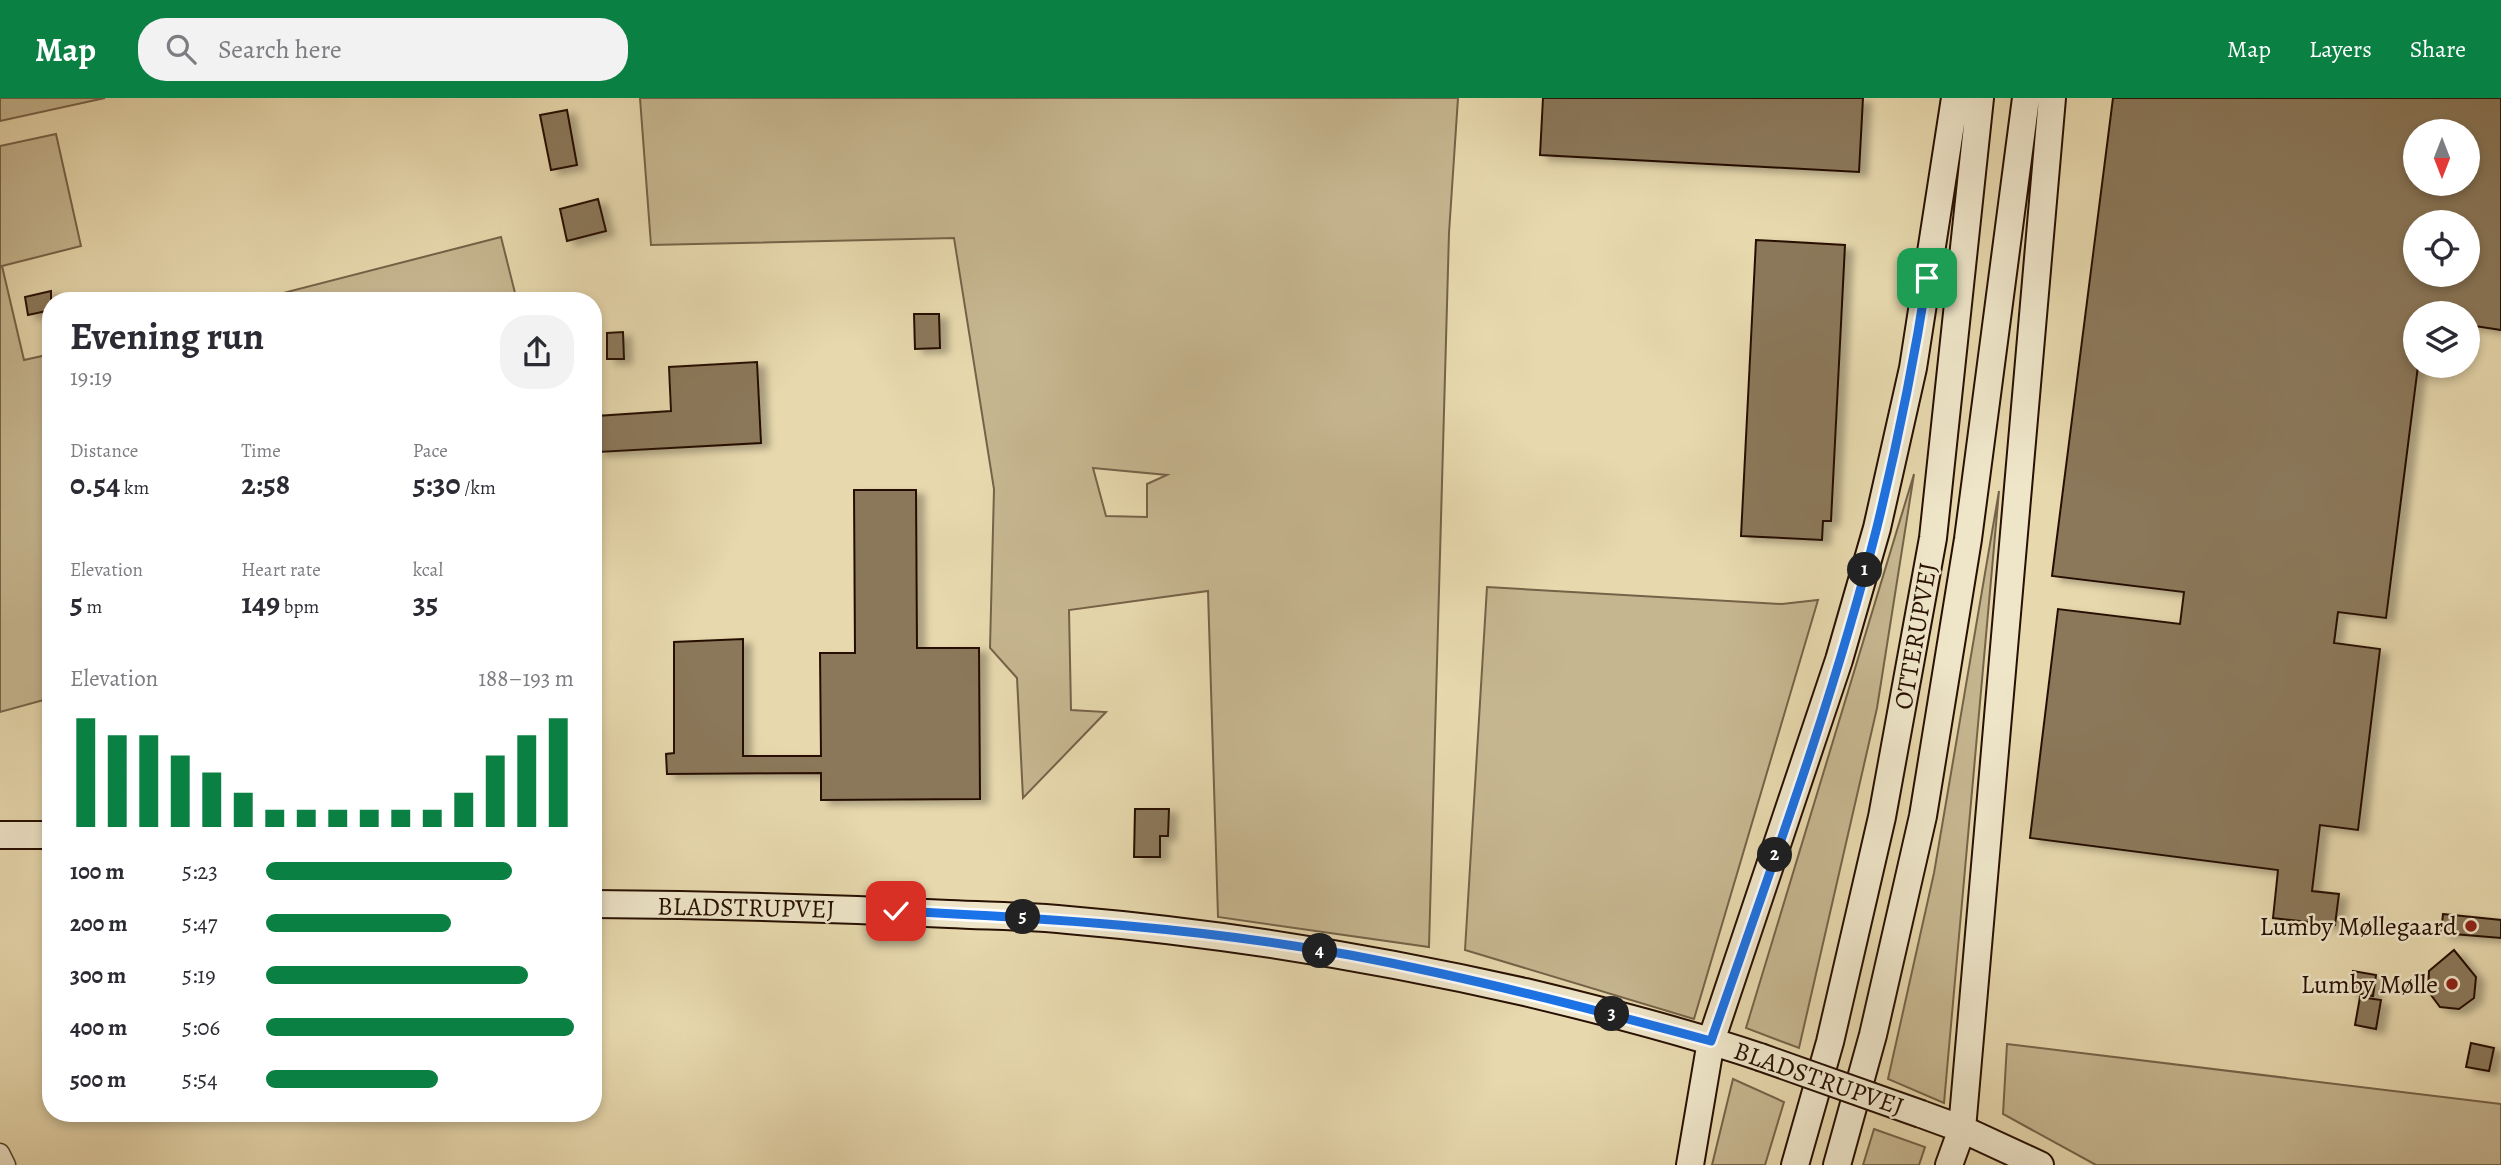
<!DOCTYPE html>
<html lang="en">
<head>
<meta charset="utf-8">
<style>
  body { margin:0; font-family:Alegreya,serif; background:#f2f2f3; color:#2b2b33; height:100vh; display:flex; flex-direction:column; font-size:26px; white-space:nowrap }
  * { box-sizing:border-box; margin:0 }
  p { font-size:23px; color:#7c7c81 }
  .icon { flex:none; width:38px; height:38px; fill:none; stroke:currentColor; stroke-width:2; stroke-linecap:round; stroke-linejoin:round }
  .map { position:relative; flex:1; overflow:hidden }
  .panel { position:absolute; left:42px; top:194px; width:560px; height:830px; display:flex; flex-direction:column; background:#fff; border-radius:28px; box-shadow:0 4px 10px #0003 }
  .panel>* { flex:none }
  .needle { width:46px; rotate:180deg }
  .controls { position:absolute; left:2403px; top:21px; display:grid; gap:14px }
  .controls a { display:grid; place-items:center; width:77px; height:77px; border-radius:50%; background:#fff; box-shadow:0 4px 10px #0003; font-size:35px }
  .pin { position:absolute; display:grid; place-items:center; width:60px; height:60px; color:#fff; margin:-30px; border-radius:14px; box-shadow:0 4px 10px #0006 }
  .km { position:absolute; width:35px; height:35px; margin:-18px; border-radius:50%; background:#222; color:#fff; font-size:19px; line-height:35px; text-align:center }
  .round { display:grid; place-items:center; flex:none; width:74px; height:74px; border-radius:28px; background:#f2f2f3 }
  .headline { display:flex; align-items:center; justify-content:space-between; height:119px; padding:0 28px }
  h1 { font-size:38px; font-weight:600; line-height:52px }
  .metrics { display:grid; grid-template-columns:repeat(3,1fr); gap:10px; height:119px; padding:7px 28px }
  .metrics div { display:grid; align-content:center }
  .metrics b { font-size:30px; font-weight:600 }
  .metrics small { font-size:19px; font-weight:400 }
  .metrics p { font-size:19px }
  .chart { height:196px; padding:14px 28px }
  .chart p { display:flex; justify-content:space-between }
  .chart svg { width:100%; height:126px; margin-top:7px; stroke:#0b8043; stroke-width:6 }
  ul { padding:0 28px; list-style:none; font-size:23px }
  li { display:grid; grid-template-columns:112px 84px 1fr; align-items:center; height:52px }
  li i { height:18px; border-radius:9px; background:#0b8043 }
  header { display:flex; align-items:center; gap:42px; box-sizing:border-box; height:98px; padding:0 35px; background:#0b8043; color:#fff }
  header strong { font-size:33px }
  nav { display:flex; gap:38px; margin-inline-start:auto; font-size:24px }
  .search { width:490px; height:63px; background:#f2f2f3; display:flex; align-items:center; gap:18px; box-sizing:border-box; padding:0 24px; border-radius:28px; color:#7c7c81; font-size:26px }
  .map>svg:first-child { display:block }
  .green { fill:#c6b690; stroke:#766248; stroke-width:2; fill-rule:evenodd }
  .building { fill:#8b785a; stroke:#270f01; stroke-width:2; fill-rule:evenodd; filter:url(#shadow) }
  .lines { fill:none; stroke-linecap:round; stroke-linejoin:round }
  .street-casing { stroke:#57412c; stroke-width:21 }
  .secondary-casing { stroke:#270f01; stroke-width:30 }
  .street { stroke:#efe6ca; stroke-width:18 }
  .secondary { stroke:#efe6ca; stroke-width:26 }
  .secondary-bridge-casing { stroke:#270f01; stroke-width:30; stroke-linecap:butt }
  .secondary-bridge { stroke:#efe6ca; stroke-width:26 }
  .route-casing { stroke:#fff; stroke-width:14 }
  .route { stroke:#1a73e8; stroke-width:9 }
  .poi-dot { fill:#8f2418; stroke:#efe6ca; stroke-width:2.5 }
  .labels { text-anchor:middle; stroke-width:5; stroke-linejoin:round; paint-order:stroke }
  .street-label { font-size:26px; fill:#270f01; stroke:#efe6ca }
  .poi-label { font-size:26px; fill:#270f01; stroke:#efe6ca; text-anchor:end }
</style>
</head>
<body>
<header>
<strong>Map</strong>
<div class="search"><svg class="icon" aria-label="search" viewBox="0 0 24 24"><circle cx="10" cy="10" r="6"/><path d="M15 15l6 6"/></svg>Search here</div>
<nav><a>Map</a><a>Layers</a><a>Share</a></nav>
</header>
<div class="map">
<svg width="2501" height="1067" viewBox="0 0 2501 1067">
  <defs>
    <filter id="shadow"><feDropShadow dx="8" dy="4.5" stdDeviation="3.5" flood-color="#0004"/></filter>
  </defs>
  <rect width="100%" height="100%" fill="#e7d8ad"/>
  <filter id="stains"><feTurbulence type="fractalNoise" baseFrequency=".00286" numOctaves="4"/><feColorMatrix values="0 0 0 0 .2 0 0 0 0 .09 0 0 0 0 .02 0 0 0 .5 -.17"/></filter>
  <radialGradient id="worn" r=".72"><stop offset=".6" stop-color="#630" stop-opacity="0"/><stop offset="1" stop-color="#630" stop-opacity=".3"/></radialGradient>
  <path class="green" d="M 0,0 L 105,0 L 0,23 Z
    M 640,0 L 1458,0 L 1449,135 L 1429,849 L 1218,819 L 1208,493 L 1069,512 L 1071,612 L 1106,614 L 1023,700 L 1017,580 L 990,550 L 994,391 L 954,140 L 651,147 ZM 1093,370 L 1167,377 L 1147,386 L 1147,419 L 1106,418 Z
    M 56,36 L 81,148 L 2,168 L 24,262 L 51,256 L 51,600 L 0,614 L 0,48 Z
    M 501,139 L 517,203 L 252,203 Z
    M 1914,376 L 1877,610 L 1799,950 L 1746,930 Z
    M 1999,393 L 1944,1005 L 1888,981 L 1934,775 Z
    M 1487,489 L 1782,506 L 1818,502 L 1694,921 L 1465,852 Z
    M 2007,946 L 2501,1006 L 2501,1067 L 2096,1067 L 2003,1016 Z
    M 1733,981 L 1784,1004 L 1765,1067 L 1712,1067 Z
    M 1874,1031 L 1925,1049 L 1919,1067 L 1863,1067 Z"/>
  <path class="building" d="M 1543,0 L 1863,0 L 1859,74 L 1540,57 Z
    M 2113,0 L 2501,0 L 2501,232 L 2468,227 L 2468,215 L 2415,215 L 2415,268 L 2418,268 L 2386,520 L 2338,514 L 2334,545 L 2380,551 L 2358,732 L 2320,727 L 2312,793 L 2339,796 L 2335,827 L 2273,820 L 2278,772 L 2030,740 L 2058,511 L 2180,526 L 2184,494 L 2052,478 ZM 2415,33 L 2468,33 L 2468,86 L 2415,86 ZM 2415,124 L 2468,124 L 2468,177 L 2415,177 Z
    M 567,12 L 577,67 L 551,72 L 540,17 Z
    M 598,101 L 606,133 L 567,143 L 560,111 Z
    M 1756,142 L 1845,147 L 1831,423 L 1823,423 L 1822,442 L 1741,438 Z
    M 51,193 L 51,212 L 28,217 L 25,199 Z
    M 914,216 L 939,216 L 940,250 L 915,251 Z
    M 623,234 L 624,261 L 607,261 L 607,235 Z
    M 757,264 L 761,345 L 598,354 L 596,318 L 671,313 L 669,269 Z
    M 854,392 L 916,392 L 917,550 L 979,550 L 980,701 L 821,702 L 821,675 L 667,676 L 666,656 L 674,655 L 674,544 L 743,541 L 743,658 L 821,658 L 820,555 L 855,555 Z
    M 1135,711 L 1169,711 L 1168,738 L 1160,738 L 1160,759 L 1134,759 Z
    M 2443,816 L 2501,822 L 2501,840 L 2441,835 Z
    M 2454,852 L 2476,879 L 2474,900 L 2459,911 L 2440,909 L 2428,893 L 2429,873 Z
    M 2353,873 L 2376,877 L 2373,898 L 2349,894 Z
    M 2360,899 L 2381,902 L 2376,931 L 2355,927 Z
    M 2471,945 L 2494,950 L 2489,973 L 2466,969 Z"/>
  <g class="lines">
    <defs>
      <path id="street" d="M 0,1055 L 6,1067"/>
      <path id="secondary" d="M 0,737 L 51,737
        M 593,806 C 712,807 831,810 949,816 C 989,818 1029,818 1068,822 C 1222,835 1374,860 1525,894 C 1604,913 1683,933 1760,959
        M 1921,1016 L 1962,1031 L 2040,1067
        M 1690,1067 L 1711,943 L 1839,562 L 1877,430 L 1913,270 L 1955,0
        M 1795,1067 L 1830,944 L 1882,719 L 1933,440 L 1980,0
        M 1837,1067 L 1873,937 L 1923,718 L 1968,441 L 2026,0
        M 1949,1067 L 1962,1031 L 2052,0"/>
    </defs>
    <use href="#street" class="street-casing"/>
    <use href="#secondary" class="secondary-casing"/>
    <use href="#street" class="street"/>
    <use href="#secondary" class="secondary"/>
    <defs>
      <path id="secondary-bridge" d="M 1760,959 L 1921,1016"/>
    </defs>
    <use href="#secondary-bridge" class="secondary-bridge-casing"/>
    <use href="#secondary-bridge" class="secondary-bridge"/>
  </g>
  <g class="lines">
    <defs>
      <path id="route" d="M 896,813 C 1048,820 1200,830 1350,857 C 1472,880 1592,911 1711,943 C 1770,773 1833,603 1877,429 C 1897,347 1914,264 1927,180"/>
    </defs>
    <use href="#route" class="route-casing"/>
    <use href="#route" class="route"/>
  </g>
  <g class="poi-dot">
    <circle cx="2471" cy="828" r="7"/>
    <circle cx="2452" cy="886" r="7"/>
  </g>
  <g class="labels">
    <g class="street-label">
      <text transform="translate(1915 538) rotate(-80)" y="9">OTTERUPVEJ</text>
      <text transform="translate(746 809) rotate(1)" y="9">BLADSTRUPVEJ</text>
      <text transform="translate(1819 980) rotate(19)" y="9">BLADSTRUPVEJ</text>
    </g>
    <g class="poi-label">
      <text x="2457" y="837">Lumby Møllegaard</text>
      <text x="2438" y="895">Lumby Mølle</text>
    </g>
  </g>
  <rect width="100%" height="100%" filter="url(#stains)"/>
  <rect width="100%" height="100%" fill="url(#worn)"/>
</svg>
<div class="controls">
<a><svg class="needle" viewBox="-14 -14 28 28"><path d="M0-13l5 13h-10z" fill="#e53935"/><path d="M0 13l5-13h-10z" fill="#7c7c81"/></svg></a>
<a><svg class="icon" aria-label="locate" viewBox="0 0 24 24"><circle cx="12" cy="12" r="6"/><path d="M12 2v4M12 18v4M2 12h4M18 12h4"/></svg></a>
<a><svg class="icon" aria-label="layers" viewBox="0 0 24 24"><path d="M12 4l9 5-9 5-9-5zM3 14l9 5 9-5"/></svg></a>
</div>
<div class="pin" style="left:1927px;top:180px;background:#1e9e55"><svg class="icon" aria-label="arrive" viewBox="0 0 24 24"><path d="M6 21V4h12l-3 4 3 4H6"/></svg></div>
<div class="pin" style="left:896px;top:813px;background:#d93025"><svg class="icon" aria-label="check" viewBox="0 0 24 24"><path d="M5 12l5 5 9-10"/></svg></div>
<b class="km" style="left:1865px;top:472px">1</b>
<b class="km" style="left:1775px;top:757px">2</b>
<b class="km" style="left:1612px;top:916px">3</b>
<b class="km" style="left:1320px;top:853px">4</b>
<b class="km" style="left:1023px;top:819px">5</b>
<section class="panel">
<div class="headline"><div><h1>Evening run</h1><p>19:19</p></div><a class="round"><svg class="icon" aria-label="share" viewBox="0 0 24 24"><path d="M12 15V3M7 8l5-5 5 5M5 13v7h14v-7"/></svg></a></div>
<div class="metrics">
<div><p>Distance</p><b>0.54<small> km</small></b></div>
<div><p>Time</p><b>2:58</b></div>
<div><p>Pace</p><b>5:30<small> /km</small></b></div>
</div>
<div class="metrics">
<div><p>Elevation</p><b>5<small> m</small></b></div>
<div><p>Heart rate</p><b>149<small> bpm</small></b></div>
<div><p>kcal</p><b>35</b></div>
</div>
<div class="chart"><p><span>Elevation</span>188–193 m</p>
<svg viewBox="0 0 160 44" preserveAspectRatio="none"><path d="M5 44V6M15 44V12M25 44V12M35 44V19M45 44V25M55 44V32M65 44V38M75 44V38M85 44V38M95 44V38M105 44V38M115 44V38M125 44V32M135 44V19M145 44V12M155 44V6"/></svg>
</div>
<ul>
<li><b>100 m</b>5:23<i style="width:80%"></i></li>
<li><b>200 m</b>5:47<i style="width:60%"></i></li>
<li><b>300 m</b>5:19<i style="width:85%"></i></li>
<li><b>400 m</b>5:06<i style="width:100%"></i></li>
<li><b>500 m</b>5:54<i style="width:56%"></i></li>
</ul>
</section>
</div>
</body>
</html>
